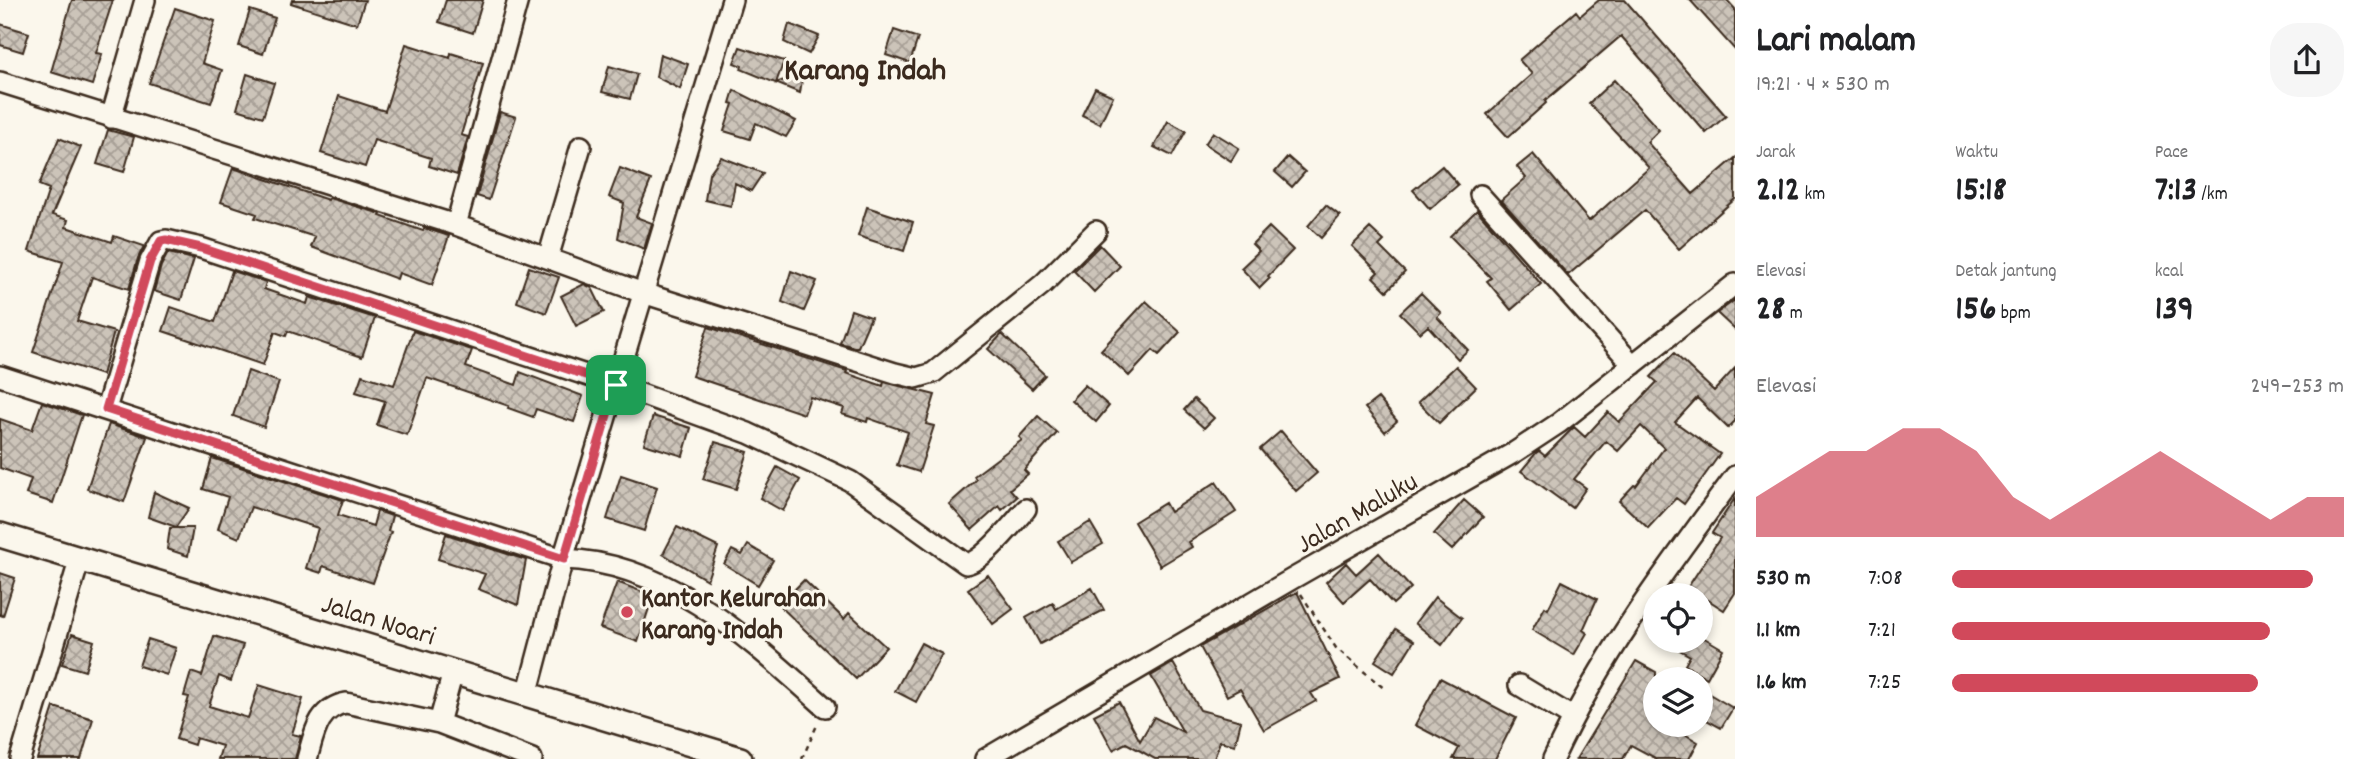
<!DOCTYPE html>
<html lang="id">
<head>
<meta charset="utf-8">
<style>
  body { margin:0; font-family:Dekko,sans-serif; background:#f6f6f6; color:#202124; height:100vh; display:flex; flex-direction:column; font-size:26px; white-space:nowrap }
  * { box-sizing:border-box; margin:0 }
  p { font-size:23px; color:#757577 }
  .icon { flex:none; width:38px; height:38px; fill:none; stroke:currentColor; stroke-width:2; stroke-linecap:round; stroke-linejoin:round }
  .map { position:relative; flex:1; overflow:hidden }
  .side { display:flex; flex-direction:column; background:#fff; width:630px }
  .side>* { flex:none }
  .fabs { position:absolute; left:1643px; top:583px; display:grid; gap:14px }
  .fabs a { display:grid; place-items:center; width:70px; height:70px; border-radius:50%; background:#fff; box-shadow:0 4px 10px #0003; font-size:35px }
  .pin { position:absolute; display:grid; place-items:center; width:60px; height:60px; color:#fff; margin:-30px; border-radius:14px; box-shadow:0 4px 10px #0006 }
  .round { display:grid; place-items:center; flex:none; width:74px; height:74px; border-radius:28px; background:#f6f6f6 }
  .headline { display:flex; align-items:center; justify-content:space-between; height:119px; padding:0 21px }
  h1 { font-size:38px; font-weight:700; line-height:52px }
  .figures { display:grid; grid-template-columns:repeat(3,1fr); gap:10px; height:119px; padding:7px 21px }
  .figures div { display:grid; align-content:center }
  .figures b { font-size:35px; font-weight:700 }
  .figures small { font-size:19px; font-weight:400 }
  .figures p { font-size:19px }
  .chart { height:196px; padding:14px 21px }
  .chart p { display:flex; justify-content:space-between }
  .chart svg { width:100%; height:126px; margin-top:7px; fill:#d1495b; opacity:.7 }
  ul { padding:0 21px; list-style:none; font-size:23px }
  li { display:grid; grid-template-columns:112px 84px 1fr; align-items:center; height:52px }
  li i { height:18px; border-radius:9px; background:#d1495b }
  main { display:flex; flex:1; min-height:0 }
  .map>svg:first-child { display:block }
  .building { fill:url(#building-cross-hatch); stroke:#3b2a1e; stroke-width:2 }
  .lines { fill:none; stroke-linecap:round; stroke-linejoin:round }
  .minor-casing { stroke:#3b2a1e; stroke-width:24 }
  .tertiary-casing { stroke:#3b2a1e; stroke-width:28 }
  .path { stroke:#3b2a1e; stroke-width:2.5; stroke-dasharray:5 5; stroke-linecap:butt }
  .minor { stroke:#fbf7ec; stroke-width:19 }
  .tertiary { stroke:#fbf7ec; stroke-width:23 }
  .route-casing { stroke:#fff; stroke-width:14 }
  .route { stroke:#d1495b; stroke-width:9 }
  .poi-dot { fill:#d1495b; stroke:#fbf7ec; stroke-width:2.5 }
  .labels { text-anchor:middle; stroke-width:6; stroke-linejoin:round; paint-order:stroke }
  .street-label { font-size:28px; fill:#3b2a1e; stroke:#fbf7ec }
  .poi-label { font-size:28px; font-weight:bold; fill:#3b2a1e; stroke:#fbf7ec; text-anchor:start }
  .quarter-label { font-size:32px; font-weight:bold; fill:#3b2a1e; stroke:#fbf7ec }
</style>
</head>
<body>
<main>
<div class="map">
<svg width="1735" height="759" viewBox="0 0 1735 759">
  <defs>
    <pattern id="building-cross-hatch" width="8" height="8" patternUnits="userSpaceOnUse" patternTransform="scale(1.75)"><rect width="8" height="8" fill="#ccc4b9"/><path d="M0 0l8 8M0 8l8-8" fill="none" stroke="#a79f96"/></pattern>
  </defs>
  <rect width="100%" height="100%" fill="#fbf7ec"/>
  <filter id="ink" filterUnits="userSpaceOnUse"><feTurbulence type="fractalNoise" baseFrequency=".0143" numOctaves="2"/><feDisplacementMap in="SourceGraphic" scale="14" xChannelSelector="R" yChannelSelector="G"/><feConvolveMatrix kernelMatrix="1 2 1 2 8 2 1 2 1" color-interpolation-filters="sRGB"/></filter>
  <g filter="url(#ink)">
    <path class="building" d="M 72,0 L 113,0 L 96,53 L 102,54 L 92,85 L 51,72 Z
      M 292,0 L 365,0 L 357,24 L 291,3 Z
      M 446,0 L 483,0 L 473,33 L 439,22 Z
      M 1599,0 L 1625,0 L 1726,116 L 1706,133 L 1621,36 L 1545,101 L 1546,103 L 1508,137 L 1487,114 L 1532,74 L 1519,60 L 1576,11 L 1580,16 Z
      M 1690,0 L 1727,0 L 1735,9 L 1735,50 Z
      M 175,8 L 215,21 L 202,63 L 222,70 L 211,103 L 149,83 Z
      M 250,10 L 275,18 L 263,54 L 239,46 Z
      M 0,24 L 29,33 L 23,52 L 0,45 Z
      M 789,24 L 819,36 L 809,54 L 784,42 Z
      M 894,30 L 918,38 L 910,63 L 886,55 Z
      M 406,44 L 450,58 L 451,53 L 483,63 L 461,135 L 468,137 L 457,175 L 429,166 L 431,158 L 374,140 L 365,167 L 321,153 L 339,96 L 385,111 Z
      M 740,47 L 784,61 L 776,83 L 803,73 L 800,93 L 741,69 L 742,66 L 734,63 Z
      M 660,54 L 688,64 L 680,89 L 656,77 Z
      M 609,66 L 637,74 L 630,99 L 602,92 Z
      M 247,74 L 274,83 L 263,117 L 237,109 Z
      M 1614,80 L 1659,130 L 1647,142 L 1693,194 L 1735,158 L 1735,199 L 1679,249 L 1645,210 L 1568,275 L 1501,200 L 1526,178 L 1517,167 L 1533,154 L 1589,221 L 1649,168 L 1589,103 Z
      M 1095,88 L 1113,96 L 1100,124 L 1082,115 Z
      M 734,90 L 796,121 L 786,137 L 756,123 L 750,139 L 724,131 L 733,104 L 730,103 Z
      M 500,112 L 516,117 L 489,200 L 477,196 Z
      M 1168,121 L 1186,131 L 1172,156 L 1154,147 Z
      M 108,130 L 134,137 L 124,172 L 97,164 Z
      M 1213,132 L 1239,148 L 1231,161 L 1205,144 Z
      M 59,138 L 81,147 L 52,215 L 68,220 L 66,227 L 112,242 L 114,236 L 144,246 L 138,258 L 129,289 L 92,277 L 77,321 L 114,332 L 102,375 L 33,352 L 63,262 L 29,251 L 49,189 L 39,185 Z
      M 721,157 L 763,173 L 751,191 L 735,183 L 731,206 L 705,200 L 709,174 Z
      M 1288,157 L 1305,172 L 1292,187 L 1275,172 Z
      M 1442,166 L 1458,185 L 1430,209 L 1413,190 Z
      M 233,168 L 328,200 L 329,198 L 381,214 L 380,216 L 423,231 L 424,228 L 449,236 L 432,285 L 399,273 L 397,279 L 311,247 L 315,237 L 255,218 L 257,214 L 221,202 Z
      M 620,168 L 651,180 L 636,217 L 652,223 L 644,249 L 618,238 L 624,203 L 609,197 Z
      M 1326,205 L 1340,216 L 1321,238 L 1308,226 Z
      M 867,207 L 913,222 L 904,251 L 858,236 Z
      M 1477,210 L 1541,284 L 1511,310 L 1487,281 L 1491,278 L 1450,236 Z
      M 1269,227 L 1293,250 L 1268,276 L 1270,278 L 1260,288 L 1241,268 L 1259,251 L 1252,244 Z
      M 1370,228 L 1384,241 L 1379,246 L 1405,272 L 1387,291 L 1373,277 L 1378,272 L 1352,246 Z
      M 1100,245 L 1120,266 L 1094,292 L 1074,271 Z
      M 168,253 L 194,259 L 181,300 L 154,291 L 161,266 Z
      M 529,267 L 559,277 L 546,313 L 517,302 Z
      M 232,271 L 266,282 L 264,289 L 307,304 L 309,297 L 375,318 L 362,357 L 288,331 L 286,336 L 275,332 L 263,365 L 163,331 L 171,307 L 215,322 Z
      M 791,271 L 817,281 L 804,311 L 782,302 Z
      M 584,284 L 592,288 L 604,312 L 576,326 L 561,296 Z
      M 1421,293 L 1441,313 L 1437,317 L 1468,350 L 1458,359 L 1428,326 L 1420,333 L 1400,313 Z
      M 1735,300 L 1735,330 L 1717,313 Z
      M 1146,301 L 1180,332 L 1159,355 L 1153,350 L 1129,376 L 1101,350 Z
      M 851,310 L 871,317 L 858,347 L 854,347 L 840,343 Z
      M 708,327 L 847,371 L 846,373 L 883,386 L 884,382 L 935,395 L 926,424 L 934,426 L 919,472 L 897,465 L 908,432 L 868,418 L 867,422 L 842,414 L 844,408 L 810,397 L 804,414 L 692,376 Z
      M 413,331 L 472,350 L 466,367 L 516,385 L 520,372 L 583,396 L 574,422 L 536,409 L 533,417 L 508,408 L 509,406 L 427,378 L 407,435 L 377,425 L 385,401 L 356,392 L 362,375 L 394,385 Z
      M 1002,334 L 1045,375 L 1032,389 L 988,349 Z
      M 1674,353 L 1714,391 L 1735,368 L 1735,421 L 1728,428 L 1697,398 L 1675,422 L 1720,454 L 1684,504 L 1676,498 L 1648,528 L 1619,501 L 1634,485 L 1636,486 L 1664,448 L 1641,426 L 1618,451 L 1606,441 L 1574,479 L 1586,488 L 1572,508 L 1521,471 L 1536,453 L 1539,451 L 1545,456 L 1574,427 L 1585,437 L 1608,412 L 1619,422 L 1657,382 L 1651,377 Z
      M 1456,366 L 1476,387 L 1439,423 L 1418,402 Z
      M 248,371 L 279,382 L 264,427 L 233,416 Z
      M 1085,385 L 1109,406 L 1096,422 L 1071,400 Z
      M 1378,398 L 1397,421 L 1385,432 L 1365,408 Z
      M 1194,399 L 1214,418 L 1204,428 L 1184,410 Z
      M 42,402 L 82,415 L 53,503 L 26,494 L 31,479 L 0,468 L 0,419 L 32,430 Z
      M 653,416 L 691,428 L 683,456 L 644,444 Z
      M 1038,416 L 1057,433 L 1024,470 L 1028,474 L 1010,489 L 1017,497 L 1002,510 L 999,506 L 972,530 L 949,504 L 976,480 L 974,476 L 1022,440 L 1019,437 Z
      M 109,424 L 147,437 L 124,502 L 87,489 Z
      M 1281,431 L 1317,473 L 1296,491 L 1260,449 Z
      M 715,442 L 748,452 L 736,489 L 703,479 Z
      M 212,458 L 343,500 L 338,515 L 373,526 L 377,511 L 392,516 L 388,531 L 391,532 L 373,583 L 323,566 L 321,573 L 306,568 L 318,528 L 251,507 L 239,538 L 218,529 L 228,497 L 203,489 Z
      M 777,467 L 800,480 L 783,511 L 760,498 Z
      M 621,475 L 657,487 L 644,531 L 607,519 Z
      M 1216,482 L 1236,512 L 1189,542 L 1192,547 L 1160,566 L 1134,522 L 1165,503 L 1170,512 Z
      M 154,492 L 189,508 L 176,527 L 148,517 Z
      M 1735,498 L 1735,593 L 1724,610 L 1688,587 L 1720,538 L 1712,533 Z
      M 1464,500 L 1483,517 L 1452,550 L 1434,534 Z
      M 1090,522 L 1103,544 L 1071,562 L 1058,541 Z
      M 677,527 L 718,547 L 707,580 L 663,554 Z
      M 170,528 L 193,528 L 188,556 L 167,549 Z
      M 446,534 L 526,560 L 518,605 L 478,589 L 485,574 L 438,559 Z
      M 748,545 L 773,560 L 758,585 L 724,564 L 732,550 L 742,555 Z
      M 1379,553 L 1411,588 L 1393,604 L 1370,579 L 1344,602 L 1326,582 L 1346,563 L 1356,574 Z
      M 0,573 L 15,578 L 3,616 L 0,615 Z
      M 988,575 L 1013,609 L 993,624 L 968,589 Z
      M 804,580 L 844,619 L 849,613 L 886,647 L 856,679 L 779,605 Z
      M 1562,581 L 1597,599 L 1583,630 L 1587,633 L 1574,655 L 1532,630 L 1545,607 L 1548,609 Z
      M 617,582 L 653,596 L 638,642 L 600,628 Z
      M 1092,588 L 1104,610 L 1040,644 L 1026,618 L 1053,603 L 1056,609 Z
      M 1297,592 L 1340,679 L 1311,693 L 1316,701 L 1264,730 L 1240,689 L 1227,696 L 1200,647 Z
      M 1435,597 L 1462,618 L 1442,645 L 1415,623 Z
      M 1396,629 L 1414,641 L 1394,673 L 1375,661 Z
      M 72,634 L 94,641 L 85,671 L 62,664 Z
      M 214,636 L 243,645 L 231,681 L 219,676 L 209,706 L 248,718 L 259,685 L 303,699 L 292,734 L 301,736 L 295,759 L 218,759 L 222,746 L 196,738 L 194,745 L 176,739 L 189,697 L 184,696 L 191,672 L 202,676 Z
      M 1701,636 L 1723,649 L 1707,678 L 1685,665 L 1690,656 L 1662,640 L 1701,640 Z
      M 148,639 L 176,648 L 167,675 L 139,666 Z
      M 921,643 L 942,654 L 916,702 L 895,691 Z
      M 1636,661 L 1656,672 L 1656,724 L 1668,724 L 1698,742 L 1689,759 L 1657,759 L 1631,745 L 1623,759 L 1576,759 Z
      M 1173,663 L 1200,710 L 1241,721 L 1235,745 L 1220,741 L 1214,759 L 1155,759 L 1126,743 L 1113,750 L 1094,715 L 1119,702 L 1140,741 L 1154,717 L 1183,732 L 1151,676 Z
      M 1440,678 L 1516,718 L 1495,759 L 1453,759 L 1459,748 L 1415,725 Z
      M 1701,689 L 1733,708 L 1721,728 L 1701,717 Z
      M 54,707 L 93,719 L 81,759 L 37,759 Z"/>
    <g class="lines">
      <defs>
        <path id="minor" d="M 0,82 L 456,225 L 643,293 L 895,373 L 916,378 L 933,373 L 1043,284 L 1096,231
          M 111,118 L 145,0
          M 1480,195 L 1633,365
          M 456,225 L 518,0
          M 548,258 L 581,146
          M 0,376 L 563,559 C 669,562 751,641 825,707
          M 106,409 L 150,261 L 161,241 L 166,240 L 201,248 L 616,385 L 748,433 L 850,481 L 966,564 C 984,561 1013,523 1026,509
          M 1519,685 L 1572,717
          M 527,695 L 563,559 L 732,0
          M 439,723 L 453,672
          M 20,759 L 80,558
          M 307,759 C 314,735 317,708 346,703 L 439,723 L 532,759
          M 985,759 L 1292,579 L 1515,452 L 1559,423 L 1735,284
          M 1553,759 C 1600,657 1668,566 1735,476"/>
        <path id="tertiary" d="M 0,535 L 740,759"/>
      </defs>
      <use href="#minor" class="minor-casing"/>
      <use href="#tertiary" class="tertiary-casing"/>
      <path class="path" d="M 1301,594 L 1336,648 L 1386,690
        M 802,759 L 818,723"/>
      <use href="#minor" class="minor"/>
      <use href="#tertiary" class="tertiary"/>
    </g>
  </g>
  <g class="lines" filter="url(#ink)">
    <defs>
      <path id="route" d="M 166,240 L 201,248 L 616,385 L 564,559 L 106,409 L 150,261 L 161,241 Z"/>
    </defs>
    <use href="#route" class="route-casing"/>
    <use href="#route" class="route"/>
  </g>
  <circle class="poi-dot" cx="627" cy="612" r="7"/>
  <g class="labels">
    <g class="street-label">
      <text transform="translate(1356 511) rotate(-30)" y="10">Jalan Maluku</text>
      <text transform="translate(379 618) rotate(17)" y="10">Jalan Noari</text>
    </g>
    <g class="poi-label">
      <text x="641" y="606">Kantor Kelurahan<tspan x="641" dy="32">Karang Indah</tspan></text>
    </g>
    <g class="quarter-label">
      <text x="865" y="79">Karang Indah</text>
    </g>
  </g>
</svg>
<div class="fabs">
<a><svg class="icon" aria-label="locate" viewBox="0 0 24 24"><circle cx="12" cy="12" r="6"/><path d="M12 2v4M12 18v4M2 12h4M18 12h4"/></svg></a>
<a><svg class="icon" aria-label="layers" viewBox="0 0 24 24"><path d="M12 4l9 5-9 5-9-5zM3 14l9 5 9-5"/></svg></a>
</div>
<div class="pin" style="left:616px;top:385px;background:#1e9e55"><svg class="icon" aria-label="arrive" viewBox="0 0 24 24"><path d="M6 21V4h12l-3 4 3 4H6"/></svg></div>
</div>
<section class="side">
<div class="headline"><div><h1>Lari malam</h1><p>19:21 · 4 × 530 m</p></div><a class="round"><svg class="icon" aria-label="share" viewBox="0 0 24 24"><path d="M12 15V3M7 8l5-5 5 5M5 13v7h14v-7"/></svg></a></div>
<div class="figures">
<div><p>Jarak</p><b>2.12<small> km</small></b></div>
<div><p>Waktu</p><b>15:18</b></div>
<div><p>Pace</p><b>7:13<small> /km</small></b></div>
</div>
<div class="figures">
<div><p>Elevasi</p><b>28<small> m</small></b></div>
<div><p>Detak jantung</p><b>156<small> bpm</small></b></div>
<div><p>kcal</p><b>139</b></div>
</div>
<div class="chart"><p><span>Elevasi</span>249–253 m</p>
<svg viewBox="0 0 160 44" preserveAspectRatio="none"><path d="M0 44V30L10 22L20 14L30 14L40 6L50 6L60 14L70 30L80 38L90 30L100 22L110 14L120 22L130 30L140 38L150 30L160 30V44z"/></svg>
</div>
<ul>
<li><b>530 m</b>7:08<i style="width:92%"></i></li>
<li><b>1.1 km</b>7:21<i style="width:81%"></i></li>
<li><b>1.6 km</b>7:25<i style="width:78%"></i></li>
</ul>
</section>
</main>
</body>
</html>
